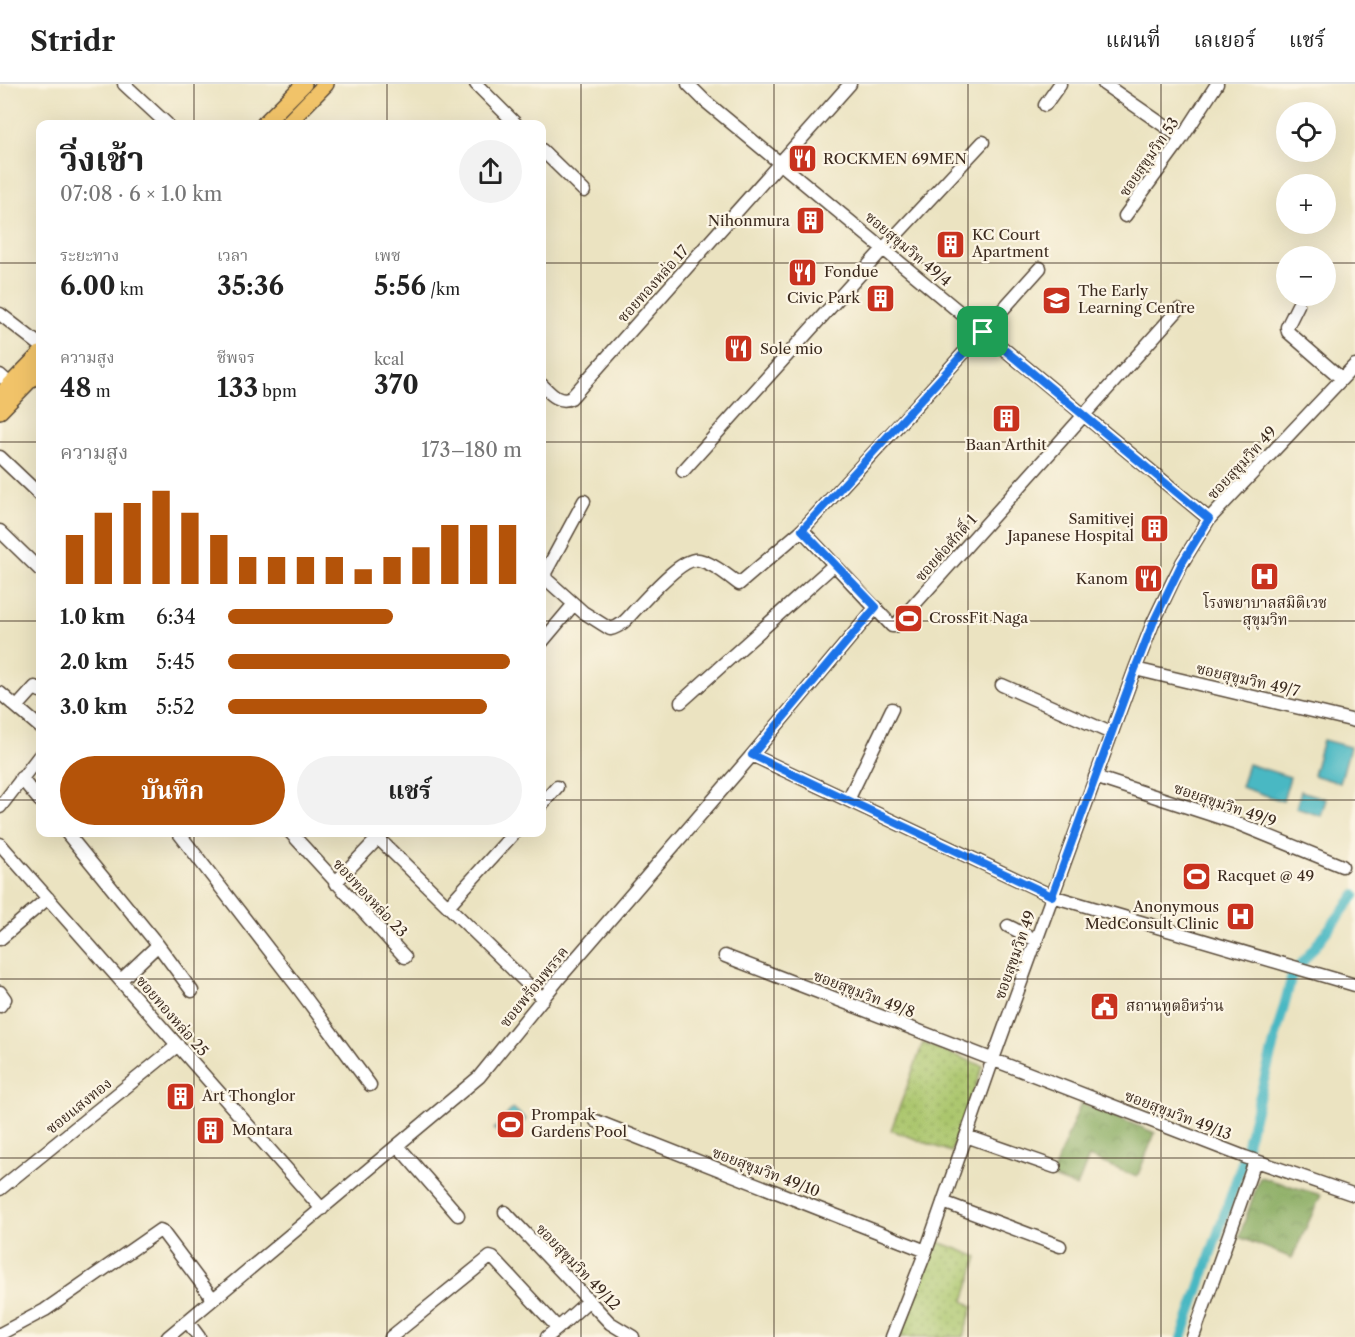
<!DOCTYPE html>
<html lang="th">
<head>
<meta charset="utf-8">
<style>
  body { margin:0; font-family:"Libre Caslon Text","Noto Serif Thai",serif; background:#f2f2f2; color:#222; height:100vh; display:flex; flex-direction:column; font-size:22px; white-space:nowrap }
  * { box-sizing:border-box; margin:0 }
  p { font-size:20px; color:#767676 }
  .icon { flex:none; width:33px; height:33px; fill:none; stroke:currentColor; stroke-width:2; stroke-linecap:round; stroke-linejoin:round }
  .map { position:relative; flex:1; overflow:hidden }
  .details { position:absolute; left:36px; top:36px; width:510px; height:717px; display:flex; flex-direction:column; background:#fff; border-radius:12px; box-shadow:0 6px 24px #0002 }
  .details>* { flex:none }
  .fabs { position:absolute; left:1276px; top:18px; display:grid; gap:12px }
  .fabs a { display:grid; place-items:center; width:60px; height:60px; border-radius:50%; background:#fff; box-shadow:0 6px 24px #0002; font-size:30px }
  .pin { position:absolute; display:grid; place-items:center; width:51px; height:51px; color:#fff; margin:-26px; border-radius:12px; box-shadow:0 3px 9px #0006 }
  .round { display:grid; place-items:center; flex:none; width:63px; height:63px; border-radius:32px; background:#f2f2f2 }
  .headline { display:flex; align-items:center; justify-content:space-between; height:102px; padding:0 24px }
  h1 { font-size:33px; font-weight:700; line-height:45px }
  .figures { display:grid; grid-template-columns:repeat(3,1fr); gap:9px; height:102px; padding:6px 24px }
  .figures div { display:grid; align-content:center }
  .figures b { font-size:26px; font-weight:700 }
  .figures small { font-size:16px; font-weight:400 }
  .figures p { font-size:16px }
  .chart { height:168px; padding:12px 24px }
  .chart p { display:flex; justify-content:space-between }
  .chart svg { width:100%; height:108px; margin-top:6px; stroke:#b45309; stroke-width:6 }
  .cta { display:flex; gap:12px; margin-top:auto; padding:12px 24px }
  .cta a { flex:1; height:69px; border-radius:36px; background:#b45309; color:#fff; font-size:24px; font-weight:700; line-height:69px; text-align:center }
  .cta a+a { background:#f2f2f2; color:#222 }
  ul { padding:0 24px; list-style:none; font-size:20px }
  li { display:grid; grid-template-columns:96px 72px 1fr; align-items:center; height:45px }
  li i { height:15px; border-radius:8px; background:#b45309 }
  header { display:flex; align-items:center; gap:36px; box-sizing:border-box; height:84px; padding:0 30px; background:#fff; border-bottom:2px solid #e0e0e0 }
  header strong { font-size:28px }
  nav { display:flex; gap:33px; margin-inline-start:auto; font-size:21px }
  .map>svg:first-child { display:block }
  .grass { fill:url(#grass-dots); stroke:#737846; stroke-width:1.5 }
  .forest { fill:url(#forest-crowns); stroke:#626a3f; stroke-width:1.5 }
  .water { fill:#49b8c3; stroke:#427170; stroke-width:1.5 }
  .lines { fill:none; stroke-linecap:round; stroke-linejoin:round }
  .canal { stroke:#49b8c3; stroke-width:10 }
  .minor-casing { stroke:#554636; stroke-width:15 }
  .major-casing { stroke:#554636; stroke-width:18 }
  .minor { stroke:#fff; stroke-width:12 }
  .major { stroke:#f1c369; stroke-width:15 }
  .route-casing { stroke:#fff; stroke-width:12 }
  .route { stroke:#1a73e8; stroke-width:8 }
  .grid { fill:none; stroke:#3b2a1e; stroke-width:1.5; stroke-opacity:0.55 }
  .labels { text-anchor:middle; stroke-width:4.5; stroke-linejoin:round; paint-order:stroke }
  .street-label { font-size:15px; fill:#3b2a1e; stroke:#fcf5e5 }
  .poi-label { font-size:15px; fill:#3b2a1e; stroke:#fcf5e5; text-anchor:start }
</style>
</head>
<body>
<header>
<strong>Stridr</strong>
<nav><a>แผนที่</a><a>เลเยอร์</a><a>แชร์</a></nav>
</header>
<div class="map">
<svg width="1355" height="1253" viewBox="0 0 1355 1253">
  <defs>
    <pattern id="grass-dots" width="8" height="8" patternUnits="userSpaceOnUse" patternTransform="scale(1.5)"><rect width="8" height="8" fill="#abc66d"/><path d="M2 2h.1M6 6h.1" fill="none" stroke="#8ca159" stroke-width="1.8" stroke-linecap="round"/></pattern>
    <pattern id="forest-crowns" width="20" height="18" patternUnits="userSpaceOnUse" patternTransform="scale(1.5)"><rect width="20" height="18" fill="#88ab60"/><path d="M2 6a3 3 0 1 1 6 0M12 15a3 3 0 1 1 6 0" fill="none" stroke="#708b4f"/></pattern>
  </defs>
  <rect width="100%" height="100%" fill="#fcf5e5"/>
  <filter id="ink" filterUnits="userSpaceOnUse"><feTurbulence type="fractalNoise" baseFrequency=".0167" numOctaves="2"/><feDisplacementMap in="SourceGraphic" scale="12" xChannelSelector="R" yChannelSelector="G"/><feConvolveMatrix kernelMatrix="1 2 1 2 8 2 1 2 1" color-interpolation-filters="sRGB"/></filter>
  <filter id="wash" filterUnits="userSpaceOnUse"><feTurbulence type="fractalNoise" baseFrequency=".008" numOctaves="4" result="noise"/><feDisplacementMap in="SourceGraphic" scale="24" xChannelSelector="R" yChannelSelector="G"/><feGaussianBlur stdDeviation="1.35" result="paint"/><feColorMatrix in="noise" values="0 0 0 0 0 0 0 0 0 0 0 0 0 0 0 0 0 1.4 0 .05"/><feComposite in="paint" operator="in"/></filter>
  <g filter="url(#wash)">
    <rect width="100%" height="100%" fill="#ebe3c1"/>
    <path class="grass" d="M 923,959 L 983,982 L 951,1068 L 891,1046 Z
      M 934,1156 L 978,1173 L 964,1217 L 973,1222 L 963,1253 L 898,1253 Z"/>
    <path class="forest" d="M 1081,1019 L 1155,1049 L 1137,1093 L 1089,1073 L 1077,1103 L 1051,1093 Z
      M 1260,1093 L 1321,1111 L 1292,1174 L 1239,1153 Z"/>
    <path class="water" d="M 1323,656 L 1350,663 L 1340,699 L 1313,691 Z
      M 1248,680 L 1290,693 L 1283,717 L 1241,703 Z
      M 1301,707 L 1326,715 L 1321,732 L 1296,724 Z
      M 513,1024 L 526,1035 L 507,1057 L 494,1045 Z"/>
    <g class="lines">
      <path class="canal" d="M 1182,1253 L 1241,1082 L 1292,892 L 1355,811"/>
    </g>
  </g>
  <g filter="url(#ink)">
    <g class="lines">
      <defs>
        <path id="minor" d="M 124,0 L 167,40
          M 476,0 L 516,40
          M 688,0 L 705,17 L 1209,435
          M 1104,0 L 1182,54
          M 1045,21 L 1060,0
          M 542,66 L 584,107
          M 1125,132 L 1182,54 L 1217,0
          M 1298,221 L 1287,243 L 1288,248 L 1342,295
          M 0,230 L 40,261
          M 0,291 L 10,300
          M 542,301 C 550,309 559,320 571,314 L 850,0
          M 0,373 L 40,411
          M 683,387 L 883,165 L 983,58
          M 584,417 L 545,489 L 546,495 L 583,528 L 610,545 C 621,543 628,534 635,526 C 647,514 682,472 699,476 C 714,480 727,491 739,500 L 802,446 L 896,344 L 1040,184
          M 802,446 L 892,542 L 895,542 L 1178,226
          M 0,447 L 40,486
          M 542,558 L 574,520
          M 1135,585 L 1355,637
          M 1002,601 L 1111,649
          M 0,609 L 40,643
          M 681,618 L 835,480
          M 17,623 L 35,603 L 40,607
          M 752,671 L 1052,812 L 1355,901
          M 1095,693 L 1234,738 L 1342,782
          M 21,694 L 40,717
          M 848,716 L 892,625
          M 542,720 L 557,703
          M 0,723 L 40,671
          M 66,748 L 158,861 L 192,907
          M 178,748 L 296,901 L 370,1001
          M 290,748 L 405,873
          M 379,755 L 543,915
          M 0,760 L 322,1125
          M 335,799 L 382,750
          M 448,822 L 515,748
          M 1008,842 L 1036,856
          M 0,855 L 48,814
          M 725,872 L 1245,1073 L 1355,1111
          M 121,896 L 158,861
          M 0,908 L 5,915 L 0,922
          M 596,1037 L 926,1167
          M 966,1052 L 1055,1083
          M 398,1062 L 458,1131
          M 0,1105 L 178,961
          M 943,1118 L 1060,1162
          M 505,1128 L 610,1239 L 633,1253
          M 187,1237 L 199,1253
          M 0,1250 L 45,1226 L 160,1146 L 162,1147 L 213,1215
          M 168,1253 L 479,993 L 561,892 L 752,671 L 876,523
          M 391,1253 L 490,1173 L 493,1174 L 558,1244 L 588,1217
          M 547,1253 L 558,1244
          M 892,1253 L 926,1167 L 993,975 L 1135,585 L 1153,539 L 1173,497 L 1182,479 L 1209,435 L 1355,281
          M 1193,1253 L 1255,1077"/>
        <path id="major" d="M 264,40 L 304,0
          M 287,40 L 326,0
          M 0,311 L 40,270
          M 0,327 L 40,286"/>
      </defs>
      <use href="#minor" class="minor-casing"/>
      <use href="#major" class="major-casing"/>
      <use href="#minor" class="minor"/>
      <use href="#major" class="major"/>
    </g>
  </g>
  <g class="lines" filter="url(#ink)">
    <defs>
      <path id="route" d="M 983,248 L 1209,435 L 1182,479 L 1153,539 L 1135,585 L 1052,812 L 752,671 L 876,523 L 802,446 Z"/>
    </defs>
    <use href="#route" class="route-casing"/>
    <use href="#route" class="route"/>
  </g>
  <path class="grid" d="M 194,0 L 194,40M 387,0 L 387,40M 581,0 L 581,1253M 774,0 L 774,1253M 968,0 L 968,1253M 1161,0 L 1161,1253M 0,179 L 40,179M 542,179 L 1287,179M 1326,179 L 1355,179M 0,358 L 40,358M 542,358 L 1355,358M 0,537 L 40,537M 542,537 L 1355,537M 0,716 L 40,716M 542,716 L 1355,716M 194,748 L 194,1253M 387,748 L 387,1253M 0,895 L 1355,895M 0,1074 L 1355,1074"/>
  <defs>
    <symbol id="restaurant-square" viewBox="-11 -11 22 22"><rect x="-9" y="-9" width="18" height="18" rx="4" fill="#c8321e" stroke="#fcf5e5"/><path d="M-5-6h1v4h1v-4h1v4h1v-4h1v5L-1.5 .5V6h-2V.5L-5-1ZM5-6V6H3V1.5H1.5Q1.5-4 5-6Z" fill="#fff"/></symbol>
    <symbol id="building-square" viewBox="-11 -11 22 22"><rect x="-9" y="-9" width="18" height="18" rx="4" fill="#c8321e" stroke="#fcf5e5"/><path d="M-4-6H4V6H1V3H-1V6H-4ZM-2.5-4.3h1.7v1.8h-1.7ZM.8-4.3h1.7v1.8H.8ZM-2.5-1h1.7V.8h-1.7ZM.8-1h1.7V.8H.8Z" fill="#fff"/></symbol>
    <symbol id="school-square" viewBox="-11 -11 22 22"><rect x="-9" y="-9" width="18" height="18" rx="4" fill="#c8321e" stroke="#fcf5e5"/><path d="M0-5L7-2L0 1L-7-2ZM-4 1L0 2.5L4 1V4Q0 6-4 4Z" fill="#fff"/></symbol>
    <symbol id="hospital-square" viewBox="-11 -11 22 22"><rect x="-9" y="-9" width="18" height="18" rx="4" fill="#c8321e" stroke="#fcf5e5"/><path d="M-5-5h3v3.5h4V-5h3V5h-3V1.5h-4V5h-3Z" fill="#fff"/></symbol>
    <symbol id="stadium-square" viewBox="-11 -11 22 22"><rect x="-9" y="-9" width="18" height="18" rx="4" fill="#c8321e" stroke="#fcf5e5"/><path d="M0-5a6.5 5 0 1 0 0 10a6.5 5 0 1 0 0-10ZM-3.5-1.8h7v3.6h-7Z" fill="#fff"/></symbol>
    <symbol id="civic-square" viewBox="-11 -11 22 22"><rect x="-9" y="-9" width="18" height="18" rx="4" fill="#c8321e" stroke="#fcf5e5"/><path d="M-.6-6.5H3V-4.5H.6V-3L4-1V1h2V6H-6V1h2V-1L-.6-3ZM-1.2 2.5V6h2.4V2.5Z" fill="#fff"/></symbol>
  </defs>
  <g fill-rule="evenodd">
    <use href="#restaurant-square" x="786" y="58" width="33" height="33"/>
    <use href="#building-square" x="794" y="120" width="33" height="33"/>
    <use href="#building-square" x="934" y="144" width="33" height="33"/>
    <use href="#restaurant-square" x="786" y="172" width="33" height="33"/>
    <use href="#building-square" x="864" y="198" width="33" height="33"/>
    <use href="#school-square" x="1040" y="200" width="33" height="33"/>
    <use href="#restaurant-square" x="722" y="248" width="33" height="33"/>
    <use href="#building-square" x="990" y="318" width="33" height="33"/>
    <use href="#building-square" x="1138" y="428" width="33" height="33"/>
    <use href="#hospital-square" x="1248" y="476" width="33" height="33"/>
    <use href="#restaurant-square" x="1132" y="478" width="33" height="33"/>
    <use href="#stadium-square" x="892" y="518" width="33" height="33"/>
    <use href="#stadium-square" x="1180" y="776" width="33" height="33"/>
    <use href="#hospital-square" x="1224" y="816" width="33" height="33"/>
    <use href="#civic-square" x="1088" y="906" width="33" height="33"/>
    <use href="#building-square" x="164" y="996" width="33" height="33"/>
    <use href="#stadium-square" x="494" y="1024" width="33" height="33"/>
    <use href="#building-square" x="194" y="1030" width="33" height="33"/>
  </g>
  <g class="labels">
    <g class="street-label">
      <text transform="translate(1149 73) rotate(-55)" y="5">ซอยสุขุมวิท 53</text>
      <text transform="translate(908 165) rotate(40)" y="5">ซอยสุขุมวิท 49/4</text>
      <text transform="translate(653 200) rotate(-48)" y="5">ซอยทองหล่อ 17</text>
      <text transform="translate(1242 379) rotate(-47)" y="5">ซอยสุขุมวิท 49</text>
      <text transform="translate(946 464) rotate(-48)" y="5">ซอยต่อศักดิ์ 1</text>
      <text transform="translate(1248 596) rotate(13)" y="5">ซอยสุขุมวิท 49/7</text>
      <text transform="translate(1225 721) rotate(19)" y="5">ซอยสุขุมวิท 49/9</text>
      <text transform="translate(370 814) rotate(47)" y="5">ซอยทองหล่อ 23</text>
      <text transform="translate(1015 871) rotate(-70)" y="5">ซอยสุขุมวิท 49</text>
      <text transform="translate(534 903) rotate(-51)" y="5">ซอยพร้อมพรรค</text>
      <text transform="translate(864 910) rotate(21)" y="5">ซอยสุขุมวิท 49/8</text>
      <text transform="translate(172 932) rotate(49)" y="5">ซอยทองหล่อ 25</text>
      <text transform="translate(79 1022) rotate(-39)" y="5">ซอยแสงทอง</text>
      <text transform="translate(1178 1031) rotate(21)" y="5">ซอยสุขุมวิท 49/13</text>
      <text transform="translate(766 1088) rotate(21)" y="5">ซอยสุขุมวิท 49/10</text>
      <text transform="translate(578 1183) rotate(46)" y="5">ซอยสุขุมวิท 49/12</text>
    </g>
    <g class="poi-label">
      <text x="823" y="80">ROCKMEN 69MEN</text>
      <text x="790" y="142" text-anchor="end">Nihonmura</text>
      <text x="972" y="156">KC Court<tspan x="972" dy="17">Apartment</tspan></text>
      <text x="824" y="193">Fondue</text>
      <text x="1078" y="212">The Early<tspan x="1078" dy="17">Learning Centre</tspan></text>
      <text x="860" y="219" text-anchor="end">Civic Park</text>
      <text x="760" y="270">Sole mio</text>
      <text x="1006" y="366" text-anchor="middle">Baan Arthit</text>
      <text x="1134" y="440" text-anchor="end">Samitivej<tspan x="1134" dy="17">Japanese Hospital</tspan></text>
      <text x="1128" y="500" text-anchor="end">Kanom</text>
      <text x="1265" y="524" text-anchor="middle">โรงพยาบาลสมิติเวช<tspan x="1265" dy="17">สุขุมวิท</tspan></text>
      <text x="929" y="539">CrossFit Naga</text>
      <text x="1217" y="797">Racquet @ 49</text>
      <text x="1219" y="828" text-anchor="end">Anonymous<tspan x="1219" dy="17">MedConsult Clinic</tspan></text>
      <text x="1126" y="927">สถานทูตอิหร่าน</text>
      <text x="202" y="1017">Art Thonglor</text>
      <text x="531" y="1036">Prompak<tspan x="531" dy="17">Gardens Pool</tspan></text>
      <text x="232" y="1051">Montara</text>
    </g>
  </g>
</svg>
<div class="fabs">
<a><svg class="icon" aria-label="locate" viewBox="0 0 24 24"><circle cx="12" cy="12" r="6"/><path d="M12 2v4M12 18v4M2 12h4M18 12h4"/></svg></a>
<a>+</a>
<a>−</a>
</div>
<div class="pin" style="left:983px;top:248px;background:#1e9e55"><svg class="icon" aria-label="arrive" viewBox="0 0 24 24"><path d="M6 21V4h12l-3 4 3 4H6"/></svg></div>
<section class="details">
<div class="headline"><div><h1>วิ่งเช้า</h1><p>07:08 · 6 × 1.0 km</p></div><a class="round"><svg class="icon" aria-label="share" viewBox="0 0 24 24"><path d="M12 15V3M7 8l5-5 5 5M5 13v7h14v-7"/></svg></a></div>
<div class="figures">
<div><p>ระยะทาง</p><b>6.00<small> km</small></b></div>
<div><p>เวลา</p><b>35:36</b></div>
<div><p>เพซ</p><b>5:56<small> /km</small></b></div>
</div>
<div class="figures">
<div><p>ความสูง</p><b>48<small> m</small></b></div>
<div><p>ชีพจร</p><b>133<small> bpm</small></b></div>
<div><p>kcal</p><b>370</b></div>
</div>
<div class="chart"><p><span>ความสูง</span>173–180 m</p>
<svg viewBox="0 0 160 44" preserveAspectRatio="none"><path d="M5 44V24M15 44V15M25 44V11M35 44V6M45 44V15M55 44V24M65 44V33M75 44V33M85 44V33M95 44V33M105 44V38M115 44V33M125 44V29M135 44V20M145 44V20M155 44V20"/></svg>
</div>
<ul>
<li><b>1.0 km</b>6:34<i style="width:56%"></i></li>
<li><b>2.0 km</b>5:45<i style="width:96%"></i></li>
<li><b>3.0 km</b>5:52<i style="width:88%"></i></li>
</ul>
<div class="cta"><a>บันทึก</a><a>แชร์</a></div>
</section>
</div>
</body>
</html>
